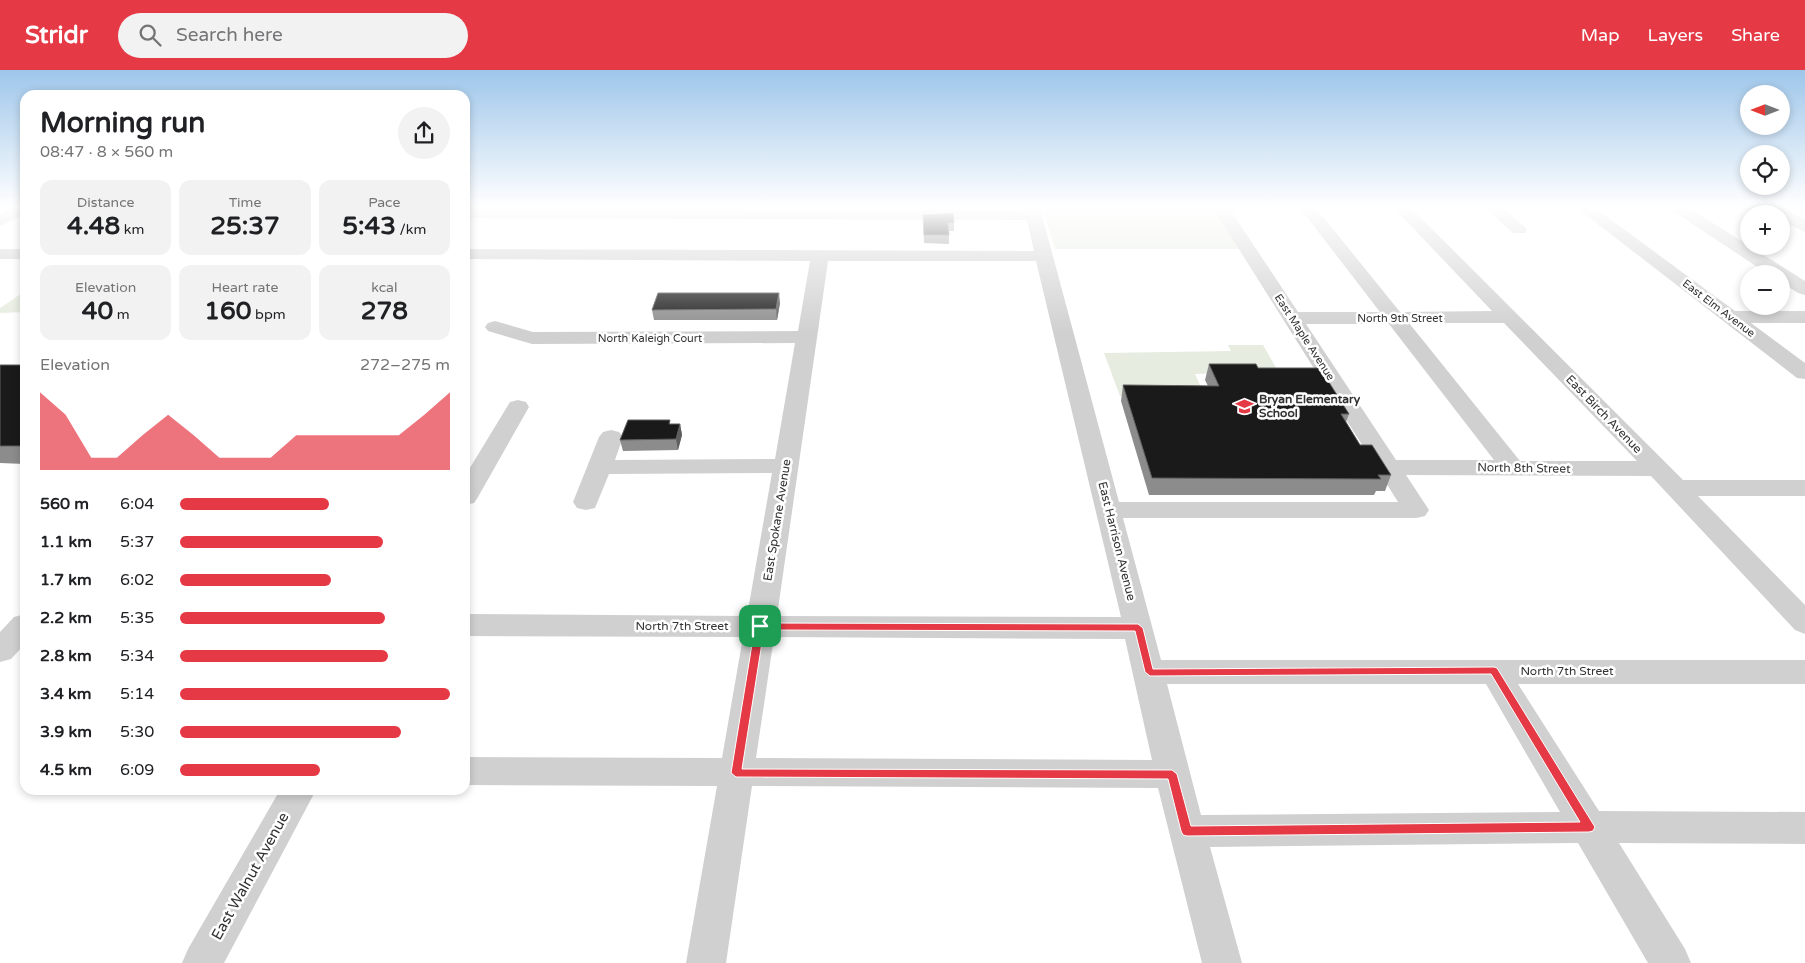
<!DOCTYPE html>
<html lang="en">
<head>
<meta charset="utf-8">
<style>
  body { margin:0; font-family:"Varela Round",sans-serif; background:#f2f2f2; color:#202124; height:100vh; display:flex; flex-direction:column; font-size:19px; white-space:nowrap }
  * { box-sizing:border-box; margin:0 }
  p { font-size:16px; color:#757577 }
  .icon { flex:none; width:28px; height:28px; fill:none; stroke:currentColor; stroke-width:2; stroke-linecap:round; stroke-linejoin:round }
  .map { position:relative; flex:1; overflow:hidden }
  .panel { position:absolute; left:20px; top:20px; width:450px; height:705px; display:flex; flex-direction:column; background:#fff; border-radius:15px; box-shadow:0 2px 8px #0003 }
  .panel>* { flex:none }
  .needle { width:32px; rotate:270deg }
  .fabs { position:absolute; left:1740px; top:15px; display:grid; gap:10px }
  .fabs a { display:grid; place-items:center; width:50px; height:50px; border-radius:50%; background:#fff; box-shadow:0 2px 8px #0003; font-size:25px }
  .pin { position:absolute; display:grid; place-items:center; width:42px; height:42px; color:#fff; margin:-21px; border-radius:10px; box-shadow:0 2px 8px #0006 }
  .round { display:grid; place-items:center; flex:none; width:52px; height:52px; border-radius:26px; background:#f2f2f2 }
  .head { display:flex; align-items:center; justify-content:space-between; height:85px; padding:0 20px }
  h1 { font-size:28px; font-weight:700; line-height:38px }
  .stats { display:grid; grid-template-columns:repeat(3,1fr); gap:8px; height:85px; padding:5px 20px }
  .stats div { display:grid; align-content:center; border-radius:12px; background:#f2f2f2; text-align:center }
  .stats b { font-size:25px; font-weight:700 }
  .stats small { font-size:14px; font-weight:400 }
  .stats p { font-size:14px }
  .chart { height:140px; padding:10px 20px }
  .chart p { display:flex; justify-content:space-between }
  .chart svg { width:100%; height:90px; margin-top:5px; fill:#e63946; opacity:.7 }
  ul { padding:0 20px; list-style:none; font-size:16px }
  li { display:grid; grid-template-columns:80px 60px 1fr; align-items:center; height:38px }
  li i { height:12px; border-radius:6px; background:#e63946 }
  header { display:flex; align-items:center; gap:30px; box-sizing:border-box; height:70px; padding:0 25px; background:#e63946; color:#fff }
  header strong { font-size:24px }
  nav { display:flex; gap:28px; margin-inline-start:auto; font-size:18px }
  .search { width:350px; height:45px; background:#f2f2f2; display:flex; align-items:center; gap:12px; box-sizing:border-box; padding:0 18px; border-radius:28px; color:#757577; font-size:19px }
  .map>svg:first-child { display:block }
  .green { fill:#e6ecdf }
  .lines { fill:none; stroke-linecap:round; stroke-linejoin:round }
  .minor { fill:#d0d0d0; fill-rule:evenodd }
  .wall { fill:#8c8c8c }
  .shaded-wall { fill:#5f5f5f }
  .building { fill:#1a1a1a; stroke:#5f5f5f }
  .route { fill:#e63946; stroke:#fff; fill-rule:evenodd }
  .labels { text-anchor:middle; stroke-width:5; stroke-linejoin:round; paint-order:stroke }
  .far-street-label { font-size:11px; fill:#333; stroke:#fff }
  .poi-label { font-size:12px; font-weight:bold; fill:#333; stroke:#fff; text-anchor:start }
  .street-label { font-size:12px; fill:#333; stroke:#fff }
  .near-street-label { font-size:15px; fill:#333; stroke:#fff }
</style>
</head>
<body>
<header>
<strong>Stridr</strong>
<div class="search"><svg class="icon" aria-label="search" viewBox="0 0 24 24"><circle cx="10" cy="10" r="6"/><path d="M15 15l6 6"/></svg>Search here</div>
<nav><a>Map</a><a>Layers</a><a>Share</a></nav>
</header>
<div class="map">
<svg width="1805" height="893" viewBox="0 0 1805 893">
  <rect width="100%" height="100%" fill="#fff"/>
  <path class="green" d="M 1042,138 L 1221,138 L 1247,179 L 1055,179 Z
    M 25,221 L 25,242 L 0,243 L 0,238 Z
    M 1228,275 L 1263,275 L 1278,301 L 1195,304 L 1204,324 L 1120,326 L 1104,283 L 1231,281 Z"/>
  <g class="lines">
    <path class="minor" d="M 12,138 L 25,138 L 25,144 L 0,156 L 0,144 Z
      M 465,138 L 1024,140 L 1024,138 L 1040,138 L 1119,432 L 1398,432 L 1213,138 L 1229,138 L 1298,242 L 1380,242 L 1300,138 L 1316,138 L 1400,242 L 1492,241 L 1394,138 L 1411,138 L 1683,410 L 1805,410 L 1805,426 L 1698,426 L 1805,535 L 1805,564 L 1795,560 L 1651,406 L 1406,405 L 1429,440 L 1425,446 L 1416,448 L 1123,448 L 1161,590 L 1805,590 L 1805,614 L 1518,614 L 1599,741 L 1805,742 L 1805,774 L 1619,773 L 1685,879 L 1691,893 L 1648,893 L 1578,773 L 1210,777 L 1242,893 L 1202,893 L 1158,718 L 752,716 L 726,893 L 686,893 L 717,716 L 465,715 L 465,687 L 722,688 L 743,567 L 465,566 L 465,544 L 747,546 L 772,403 L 609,404 L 595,438 L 586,440 L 577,438 L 573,432 L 599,367 L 603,362 L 611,360 L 619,362 L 623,367 L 615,390 L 775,389 L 795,273 L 532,274 L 488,261 L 485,257 L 488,253 L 495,251 L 533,262 L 798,261 L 810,191 L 465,189 L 465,179 L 1034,181 L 1027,150 L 465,148 ZM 828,191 L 1036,191 L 1121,547 L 777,546 ZM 1409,253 L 1504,253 L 1637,391 L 1520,391 ZM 1306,254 L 1389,254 L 1494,390 L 1396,390 ZM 774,567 L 1125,569 L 1152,690 L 756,688 ZM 1167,614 L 1486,614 L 1560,742 L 1201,745 Z
      M 1485,138 L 1503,138 L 1527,159 L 1525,163 L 1513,163 Z
      M 1577,138 L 1595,138 L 1735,241 L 1805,241 L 1805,253 L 1751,253 L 1805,293 L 1805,309 L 1797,308 Z
      M 1671,138 L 1689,138 L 1805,211 L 1805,225 L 1798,223 L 1781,212 L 1781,204 L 1768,204 L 1673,141 Z
      M 1764,138 L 1783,138 L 1805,150 L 1805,162 L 1781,150 L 1781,144 L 1770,144 Z
      M 0,179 L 25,179 L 25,189 L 0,189 Z
      M 518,330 L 526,332 L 529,337 L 478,427 L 474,433 L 465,435 L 465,406 L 510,332 Z
      M 25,544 L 25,574 L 11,589 L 0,592 L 0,562 L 14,547 Z
      M 280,720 L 316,720 L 224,893 L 182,893 L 188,879 Z"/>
  </g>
  <path class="wall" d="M 923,145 L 954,153 L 954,161 L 949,161 L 949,174 L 924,173 Z
    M 780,233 L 777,250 L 654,250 L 652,240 Z
    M 1209,294 L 1258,298 L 1349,344 L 1346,352 L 1360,375 L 1391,405 L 1385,421 L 1376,421 L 1374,425 L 1149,425 L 1121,331 L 1123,315 L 1208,316 L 1205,310 Z
    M 0,295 L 25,295 L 25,394 L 0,393 Z
    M 670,350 L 670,354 L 680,354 L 682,365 L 678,380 L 623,381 L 620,370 Z"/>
  <path class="shaded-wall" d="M 779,223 L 780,233 L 777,250 L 776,239 Z
    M 680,354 L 682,365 L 678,380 L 676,369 Z"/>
  <path class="building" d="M 953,143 L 954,153 L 948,153 L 949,165 L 924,165 L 923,145 Z
    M 658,223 L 779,223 L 776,239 L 652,240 Z
    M 1209,294 L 1256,294 L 1258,298 L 1320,298 L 1349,344 L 1341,344 L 1360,375 L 1372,375 L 1391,405 L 1378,405 L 1381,409 L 1152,408 L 1123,315 L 1219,316 Z
    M 0,295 L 25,295 L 25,312 L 22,315 L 25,315 L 25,376 L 0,376 Z
    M 628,350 L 670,350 L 669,354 L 680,354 L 676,369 L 620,370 Z"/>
  <linearGradient id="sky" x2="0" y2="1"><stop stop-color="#9ec6ea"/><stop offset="0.52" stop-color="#fff"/><stop offset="1" stop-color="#fff" stop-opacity="0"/></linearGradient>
  <rect width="1805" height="263" fill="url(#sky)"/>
  <path class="route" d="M 760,553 L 1138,554 L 1143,558 L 1153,599 L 1494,597 L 1497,598 L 1595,757 L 1593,761 L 1589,762 L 1187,766 L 1183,765 L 1181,761 L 1168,709 L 736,707 L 731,703 L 755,556 ZM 764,560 L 1135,561 L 1145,602 L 1150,606 L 1491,604 L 1580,752 L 1191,756 L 1177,704 L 1172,700 L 742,699 Z"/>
  <defs>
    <symbol id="school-bare" viewBox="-9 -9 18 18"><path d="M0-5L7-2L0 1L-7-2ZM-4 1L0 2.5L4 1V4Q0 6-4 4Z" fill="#e63946" stroke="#fff" stroke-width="2.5" paint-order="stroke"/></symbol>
  </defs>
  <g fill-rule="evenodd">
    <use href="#school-bare" x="1232" y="324" width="25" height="25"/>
  </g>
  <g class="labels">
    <g class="far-street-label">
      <text transform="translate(1719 238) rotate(37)" y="4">East Elm Avenue</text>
      <text x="1400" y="252">North 9th Street</text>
      <text transform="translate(1305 267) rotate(57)" y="4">East Maple Avenue</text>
      <text x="650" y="272">North Kaleigh Court</text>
    </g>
    <g class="poi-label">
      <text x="1259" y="333">Bryan Elementary<tspan x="1259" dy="14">School</tspan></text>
    </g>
    <g class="street-label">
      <text transform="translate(1604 344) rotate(46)" y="4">East Birch Avenue</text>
      <text transform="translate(1524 398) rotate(1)" y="4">North 8th Street</text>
      <text transform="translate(777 450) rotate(-81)" y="4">East Spokane Avenue</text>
      <text transform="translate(1117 471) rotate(76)" y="4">East Harrison Avenue</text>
      <text x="682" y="560">North 7th Street</text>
      <text x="1567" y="605">North 7th Street</text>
    </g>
    <g class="near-street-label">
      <text transform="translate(250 806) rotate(-61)" y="5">East Walnut Avenue</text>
    </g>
  </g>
</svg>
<div class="fabs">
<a><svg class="needle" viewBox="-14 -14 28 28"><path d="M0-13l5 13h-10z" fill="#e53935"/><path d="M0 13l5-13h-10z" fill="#757577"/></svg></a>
<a><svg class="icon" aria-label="locate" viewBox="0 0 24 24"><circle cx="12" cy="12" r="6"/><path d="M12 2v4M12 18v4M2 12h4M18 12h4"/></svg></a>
<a>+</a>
<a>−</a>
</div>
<div class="pin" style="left:760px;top:556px;background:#1e9e55"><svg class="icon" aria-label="arrive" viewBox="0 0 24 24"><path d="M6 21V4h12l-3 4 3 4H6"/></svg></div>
<section class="panel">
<div class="head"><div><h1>Morning run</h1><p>08:47 · 8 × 560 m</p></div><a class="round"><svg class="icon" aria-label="share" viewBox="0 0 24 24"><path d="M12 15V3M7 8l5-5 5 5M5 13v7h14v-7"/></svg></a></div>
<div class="stats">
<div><p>Distance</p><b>4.48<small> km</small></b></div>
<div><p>Time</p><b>25:37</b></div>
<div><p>Pace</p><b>5:43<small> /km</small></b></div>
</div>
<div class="stats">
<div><p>Elevation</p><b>40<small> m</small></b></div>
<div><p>Heart rate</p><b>160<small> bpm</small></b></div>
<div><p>kcal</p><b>278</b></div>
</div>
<div class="chart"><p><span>Elevation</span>272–275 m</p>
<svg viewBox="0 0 160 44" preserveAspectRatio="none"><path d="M0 44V6L10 17L20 38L30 38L40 27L50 17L60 27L70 38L80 38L90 38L100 27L110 27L120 27L130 27L140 27L150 17L160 6V44z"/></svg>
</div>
<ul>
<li><b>560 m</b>6:04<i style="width:55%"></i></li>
<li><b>1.1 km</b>5:37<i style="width:75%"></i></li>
<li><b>1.7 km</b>6:02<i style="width:56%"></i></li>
<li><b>2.2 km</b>5:35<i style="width:76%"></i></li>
<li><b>2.8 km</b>5:34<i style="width:77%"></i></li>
<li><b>3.4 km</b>5:14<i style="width:100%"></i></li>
<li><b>3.9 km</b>5:30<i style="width:82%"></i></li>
<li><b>4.5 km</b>6:09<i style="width:52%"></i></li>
</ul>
</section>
</div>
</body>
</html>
